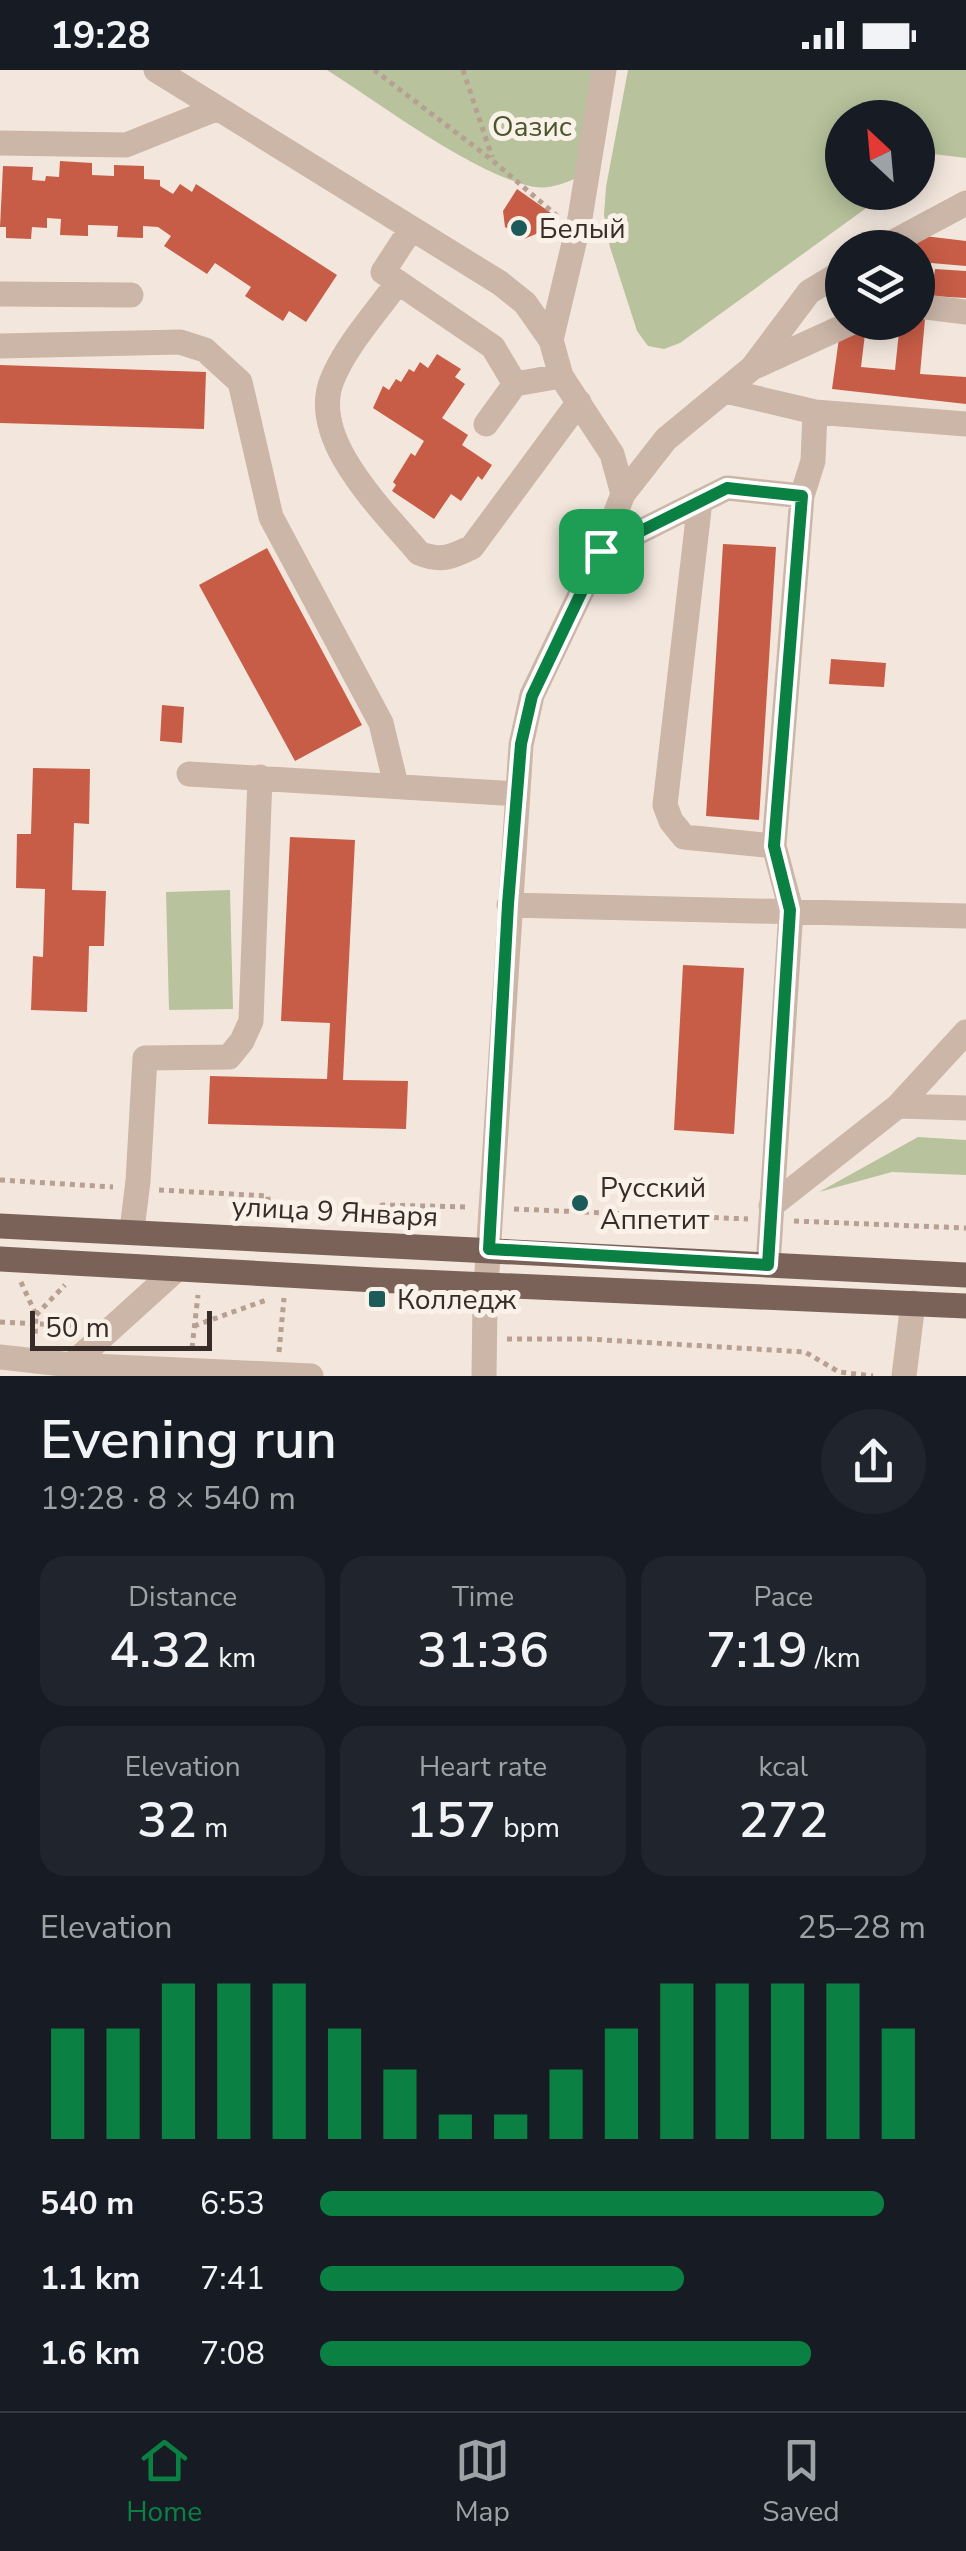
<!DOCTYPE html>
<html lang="en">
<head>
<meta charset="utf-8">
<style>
  body { margin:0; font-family:"Nunito Sans",sans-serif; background:#20242c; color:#f1f3f6; height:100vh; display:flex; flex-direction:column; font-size:38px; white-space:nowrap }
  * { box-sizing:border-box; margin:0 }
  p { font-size:32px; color:#9ea1a6 }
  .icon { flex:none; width:55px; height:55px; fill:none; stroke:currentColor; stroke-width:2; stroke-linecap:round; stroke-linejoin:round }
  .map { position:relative; height:1306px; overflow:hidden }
  .side { display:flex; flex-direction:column; background:#171b24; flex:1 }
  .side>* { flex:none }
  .needle { width:65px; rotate:334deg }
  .buttons { position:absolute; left:825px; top:30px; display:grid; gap:20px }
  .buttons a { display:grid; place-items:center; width:110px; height:110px; border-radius:50%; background:#171b24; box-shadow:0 5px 25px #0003; font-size:50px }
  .scale { position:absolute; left:30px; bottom:25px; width:182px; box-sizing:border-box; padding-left:10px; border:5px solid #382c29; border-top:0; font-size:28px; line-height:35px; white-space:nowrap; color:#382c29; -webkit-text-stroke:8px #faf1e9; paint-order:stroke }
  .pin { position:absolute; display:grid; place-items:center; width:85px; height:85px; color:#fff; margin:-42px; border-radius:20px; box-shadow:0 5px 15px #0006 }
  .round { display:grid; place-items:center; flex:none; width:105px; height:105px; border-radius:52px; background:#20242c }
  .overview { display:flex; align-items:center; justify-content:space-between; height:170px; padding:0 40px }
  h1 { font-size:55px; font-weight:600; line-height:75px }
  .figures { display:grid; grid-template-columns:repeat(3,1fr); gap:15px; height:170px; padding:10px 40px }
  .figures div { display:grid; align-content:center; border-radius:25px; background:#20242c; text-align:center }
  .figures b { font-size:50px; font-weight:600 }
  .figures small { font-size:28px; font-weight:400 }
  .figures p { font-size:28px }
  .chart { height:280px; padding:20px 40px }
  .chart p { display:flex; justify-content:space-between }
  .chart svg { width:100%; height:180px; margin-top:10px; stroke:#0b8043; stroke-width:6 }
  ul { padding:0 40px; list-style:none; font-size:32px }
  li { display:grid; grid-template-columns:160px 120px 1fr; align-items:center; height:75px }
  li i { height:25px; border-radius:12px; background:#0b8043 }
  .status { display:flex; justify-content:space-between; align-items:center; height:70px; padding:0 50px; background:#171b24; direction:ltr }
  .status svg { height:28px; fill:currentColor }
  .tabs { display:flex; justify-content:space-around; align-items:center; height:140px; border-top:2px solid #363941; background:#171b24; font-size:28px; color:#9ea1a6 }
  .tabs a { display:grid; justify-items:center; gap:5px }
  .tabs .current { color:#0b8043 }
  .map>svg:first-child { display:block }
  .green { fill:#b8c29c }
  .building { fill:#c75d46 }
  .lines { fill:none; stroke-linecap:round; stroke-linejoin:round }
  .path { stroke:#b7a092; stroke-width:5; stroke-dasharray:5 5; stroke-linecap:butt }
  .minor { stroke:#cbb6a8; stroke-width:25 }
  .major { stroke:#7a6259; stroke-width:25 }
  .route-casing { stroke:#fff; stroke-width:20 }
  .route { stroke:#0b8043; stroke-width:12 }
  .poi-dot { fill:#1d5a5a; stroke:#faf1e9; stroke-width:4 }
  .labels { text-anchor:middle; stroke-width:10; stroke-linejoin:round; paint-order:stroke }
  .park-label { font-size:28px; fill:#4a562c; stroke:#faf1e9 }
  .poi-label { font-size:28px; fill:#382c29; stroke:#faf1e9; text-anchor:start }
  .street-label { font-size:28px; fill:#382c29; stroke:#faf1e9 }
</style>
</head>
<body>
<div class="status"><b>19:28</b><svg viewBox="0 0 49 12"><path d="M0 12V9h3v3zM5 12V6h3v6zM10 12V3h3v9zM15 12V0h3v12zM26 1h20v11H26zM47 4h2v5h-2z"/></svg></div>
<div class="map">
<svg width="966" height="1306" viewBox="0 0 966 1306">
  <rect width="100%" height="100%" fill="#f3e7dd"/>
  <path class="green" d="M 327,0 L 598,0 L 576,108 C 561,115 546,120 530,116 C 469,101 382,35 327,0 Z
    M 628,0 L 966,0 L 966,88 L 925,83 L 918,85 L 918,48 L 842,48 L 842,122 L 887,123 L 680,273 L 664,279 L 648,276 L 637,261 L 610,177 L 604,145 L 606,117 Z
    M 230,820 L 233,939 L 169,940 L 166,822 Z
    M 918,1067 L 966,1070 L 966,1105 L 892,1102 L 819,1122 Z"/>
  <path class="building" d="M 60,91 L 92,93 L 92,105 L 114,106 L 114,95 L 144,96 L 144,109 L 160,110 L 160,116 L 173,124 L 180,114 L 192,122 L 196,114 L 337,205 L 306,252 L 289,241 L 283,251 L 245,226 L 251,217 L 215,193 L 207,204 L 164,176 L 171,166 L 158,157 L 143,156 L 143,168 L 117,167 L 118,156 L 88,155 L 88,166 L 60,165 L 61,149 L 47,148 L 47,158 L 32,157 L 31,169 L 6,168 L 6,157 L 0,157 L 3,96 L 33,97 L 32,110 L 45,111 L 46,106 L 59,107 Z
    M 517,119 L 551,143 L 536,164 L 524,169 L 505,157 L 503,141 Z
    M 916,165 L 966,171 L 966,196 L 931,193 L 926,222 L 918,222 L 918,178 L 897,178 Z
    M 935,199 L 966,201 L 966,228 L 931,226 Z
    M 918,249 L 925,249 L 920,304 L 966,307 L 966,334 L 832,319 L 840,261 L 865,264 L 861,297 L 895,300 L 900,252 L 918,252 Z
    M 437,284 L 461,299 L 455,307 L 465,314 L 442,348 L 468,365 L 462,375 L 492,395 L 482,410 L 478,406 L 461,431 L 451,424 L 434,449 L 392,421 L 396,415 L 393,412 L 411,383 L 415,386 L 424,371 L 373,338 L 383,316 L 389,320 L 396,309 L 401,312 L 409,299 L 414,302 L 420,292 L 428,298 Z
    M 0,295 L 206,302 L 204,359 L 0,353 Z
    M 723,474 L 776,477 L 759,750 L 706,746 Z
    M 267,478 L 362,655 L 295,691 L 199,515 Z
    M 831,589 L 886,593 L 884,617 L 829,614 Z
    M 162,635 L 184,637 L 182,673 L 160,671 Z
    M 33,698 L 90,699 L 89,754 L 74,753 L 72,820 L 106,821 L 104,876 L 89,876 L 87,942 L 31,940 L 33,886 L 43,887 L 45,819 L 16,818 L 17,764 L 31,764 Z
    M 290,767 L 355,770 L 343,1010 L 408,1011 L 406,1059 L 208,1054 L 210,1006 L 327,1009 L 330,953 L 281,951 Z
    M 683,895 L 744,898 L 734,1064 L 674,1060 Z"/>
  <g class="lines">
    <path class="path" d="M 374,0 L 492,90 L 557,146
      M 463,0 L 492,87
      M 0,1110 L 113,1117
      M 159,1120 L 268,1126 L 268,1146
      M 514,1139 L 748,1149
      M 366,1150 L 382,1135 L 468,1137
      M 794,1151 L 966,1158
      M 21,1212 L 36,1245 L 35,1268
      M 36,1245 L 65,1215
      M 0,1252 L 80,1256
      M 194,1256 L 269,1229
      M 507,1269 L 588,1269 L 805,1282 L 839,1302 L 873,1306
      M 192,1278 L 198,1225
      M 279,1282 L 284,1228"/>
    <path class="minor" d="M 156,0 L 500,213 L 525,233 L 551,270 L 561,306 L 612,384 L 623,424 L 601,481 L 532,625 L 521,675 L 485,1232 L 484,1306
      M 0,73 L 126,75 L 216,39
      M 411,159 L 383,202 L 493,277 L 515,314 L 561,306
      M 882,178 L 966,133
      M 398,212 C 376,243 346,275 332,310 C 308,370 384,441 419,483 C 441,492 452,487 472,477 L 579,332
      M 0,224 L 131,225
      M 918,236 L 966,242
      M 551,270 L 580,148 L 604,0
      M 0,276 L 180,272 L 205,280 L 240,312 L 271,447 L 381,653 L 396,715
      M 757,296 L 853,252
      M 726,321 L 815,342 L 966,354
      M 486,354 L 515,314
      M 623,424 L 666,369 L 752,298 L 809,222 L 842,202
      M 802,426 L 813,391 L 815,342
      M 700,431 L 665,735 L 671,751 L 684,767 L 774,776
      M 601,481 L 727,418 L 802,426 L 774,776 L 791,840 L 768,1195
      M 189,704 L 518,724
      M 509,835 L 966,846
      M 898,1036 L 966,1038
      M 771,1136 L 898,1036 L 966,962
      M 132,1160 L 138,1111 L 145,988 L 229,987 L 242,971 L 251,951 L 260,707
      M 0,1287 L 71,1295 L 311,1306
      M 71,1301 L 71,1295 L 177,1199
      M 904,1306 L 913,1233"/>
    <path class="major" d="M 0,1156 L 966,1205
      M 0,1189 L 375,1210 L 966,1236"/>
  </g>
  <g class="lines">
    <defs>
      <path id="route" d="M 727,418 L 802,426 L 774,776 L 790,840 L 768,1195 L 489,1179 L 508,834 L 521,674 L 532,626 L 601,481 Z"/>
    </defs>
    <use href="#route" class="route-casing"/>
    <use href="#route" class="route"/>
  </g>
  <g class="poi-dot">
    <circle cx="519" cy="158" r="10"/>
    <circle cx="580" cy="1133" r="10"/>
    <rect x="367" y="1219" width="20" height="20" rx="5"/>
  </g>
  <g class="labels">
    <g class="park-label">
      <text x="532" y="66">Оазис</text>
    </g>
    <g class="poi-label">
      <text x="539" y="168">Белый</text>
      <text x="600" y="1127">Русский<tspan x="600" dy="32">Аппетит</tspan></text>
      <text x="397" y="1239">Колледж</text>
    </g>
    <g class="street-label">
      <text transform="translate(335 1141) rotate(3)" y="10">улица 9 Января</text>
    </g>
  </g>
</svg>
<div class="buttons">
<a><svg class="needle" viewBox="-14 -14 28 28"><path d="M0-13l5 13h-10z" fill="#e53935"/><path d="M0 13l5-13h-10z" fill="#9ea1a6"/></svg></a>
<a><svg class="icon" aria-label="layers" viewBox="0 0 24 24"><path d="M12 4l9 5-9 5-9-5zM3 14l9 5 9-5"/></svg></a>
</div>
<div class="scale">50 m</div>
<div class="pin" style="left:601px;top:481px;background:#1e9e55"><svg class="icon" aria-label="arrive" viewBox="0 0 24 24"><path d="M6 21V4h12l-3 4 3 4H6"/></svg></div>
</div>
<section class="side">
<div class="overview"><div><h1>Evening run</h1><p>19:28 · 8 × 540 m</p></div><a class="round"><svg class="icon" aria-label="share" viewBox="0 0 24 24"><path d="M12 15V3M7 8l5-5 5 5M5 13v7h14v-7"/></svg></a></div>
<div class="figures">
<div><p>Distance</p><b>4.32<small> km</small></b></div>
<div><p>Time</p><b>31:36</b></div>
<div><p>Pace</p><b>7:19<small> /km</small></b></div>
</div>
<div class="figures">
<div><p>Elevation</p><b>32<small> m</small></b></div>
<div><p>Heart rate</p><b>157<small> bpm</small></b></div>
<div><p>kcal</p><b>272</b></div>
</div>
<div class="chart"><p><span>Elevation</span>25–28 m</p>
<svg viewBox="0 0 160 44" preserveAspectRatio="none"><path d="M5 44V17M15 44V17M25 44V6M35 44V6M45 44V6M55 44V17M65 44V27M75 44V38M85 44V38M95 44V27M105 44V17M115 44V6M125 44V6M135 44V6M145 44V6M155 44V17"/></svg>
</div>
<ul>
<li><b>540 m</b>6:53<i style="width:93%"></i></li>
<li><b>1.1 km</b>7:41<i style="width:60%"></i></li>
<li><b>1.6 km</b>7:08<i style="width:81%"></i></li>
</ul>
</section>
<nav class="tabs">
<a class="current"><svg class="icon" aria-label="home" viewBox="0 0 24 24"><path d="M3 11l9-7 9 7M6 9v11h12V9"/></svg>Home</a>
<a><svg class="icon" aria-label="map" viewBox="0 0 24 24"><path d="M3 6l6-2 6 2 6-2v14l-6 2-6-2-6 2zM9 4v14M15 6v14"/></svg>Map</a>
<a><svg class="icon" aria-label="saved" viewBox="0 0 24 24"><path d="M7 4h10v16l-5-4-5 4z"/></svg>Saved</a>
</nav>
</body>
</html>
